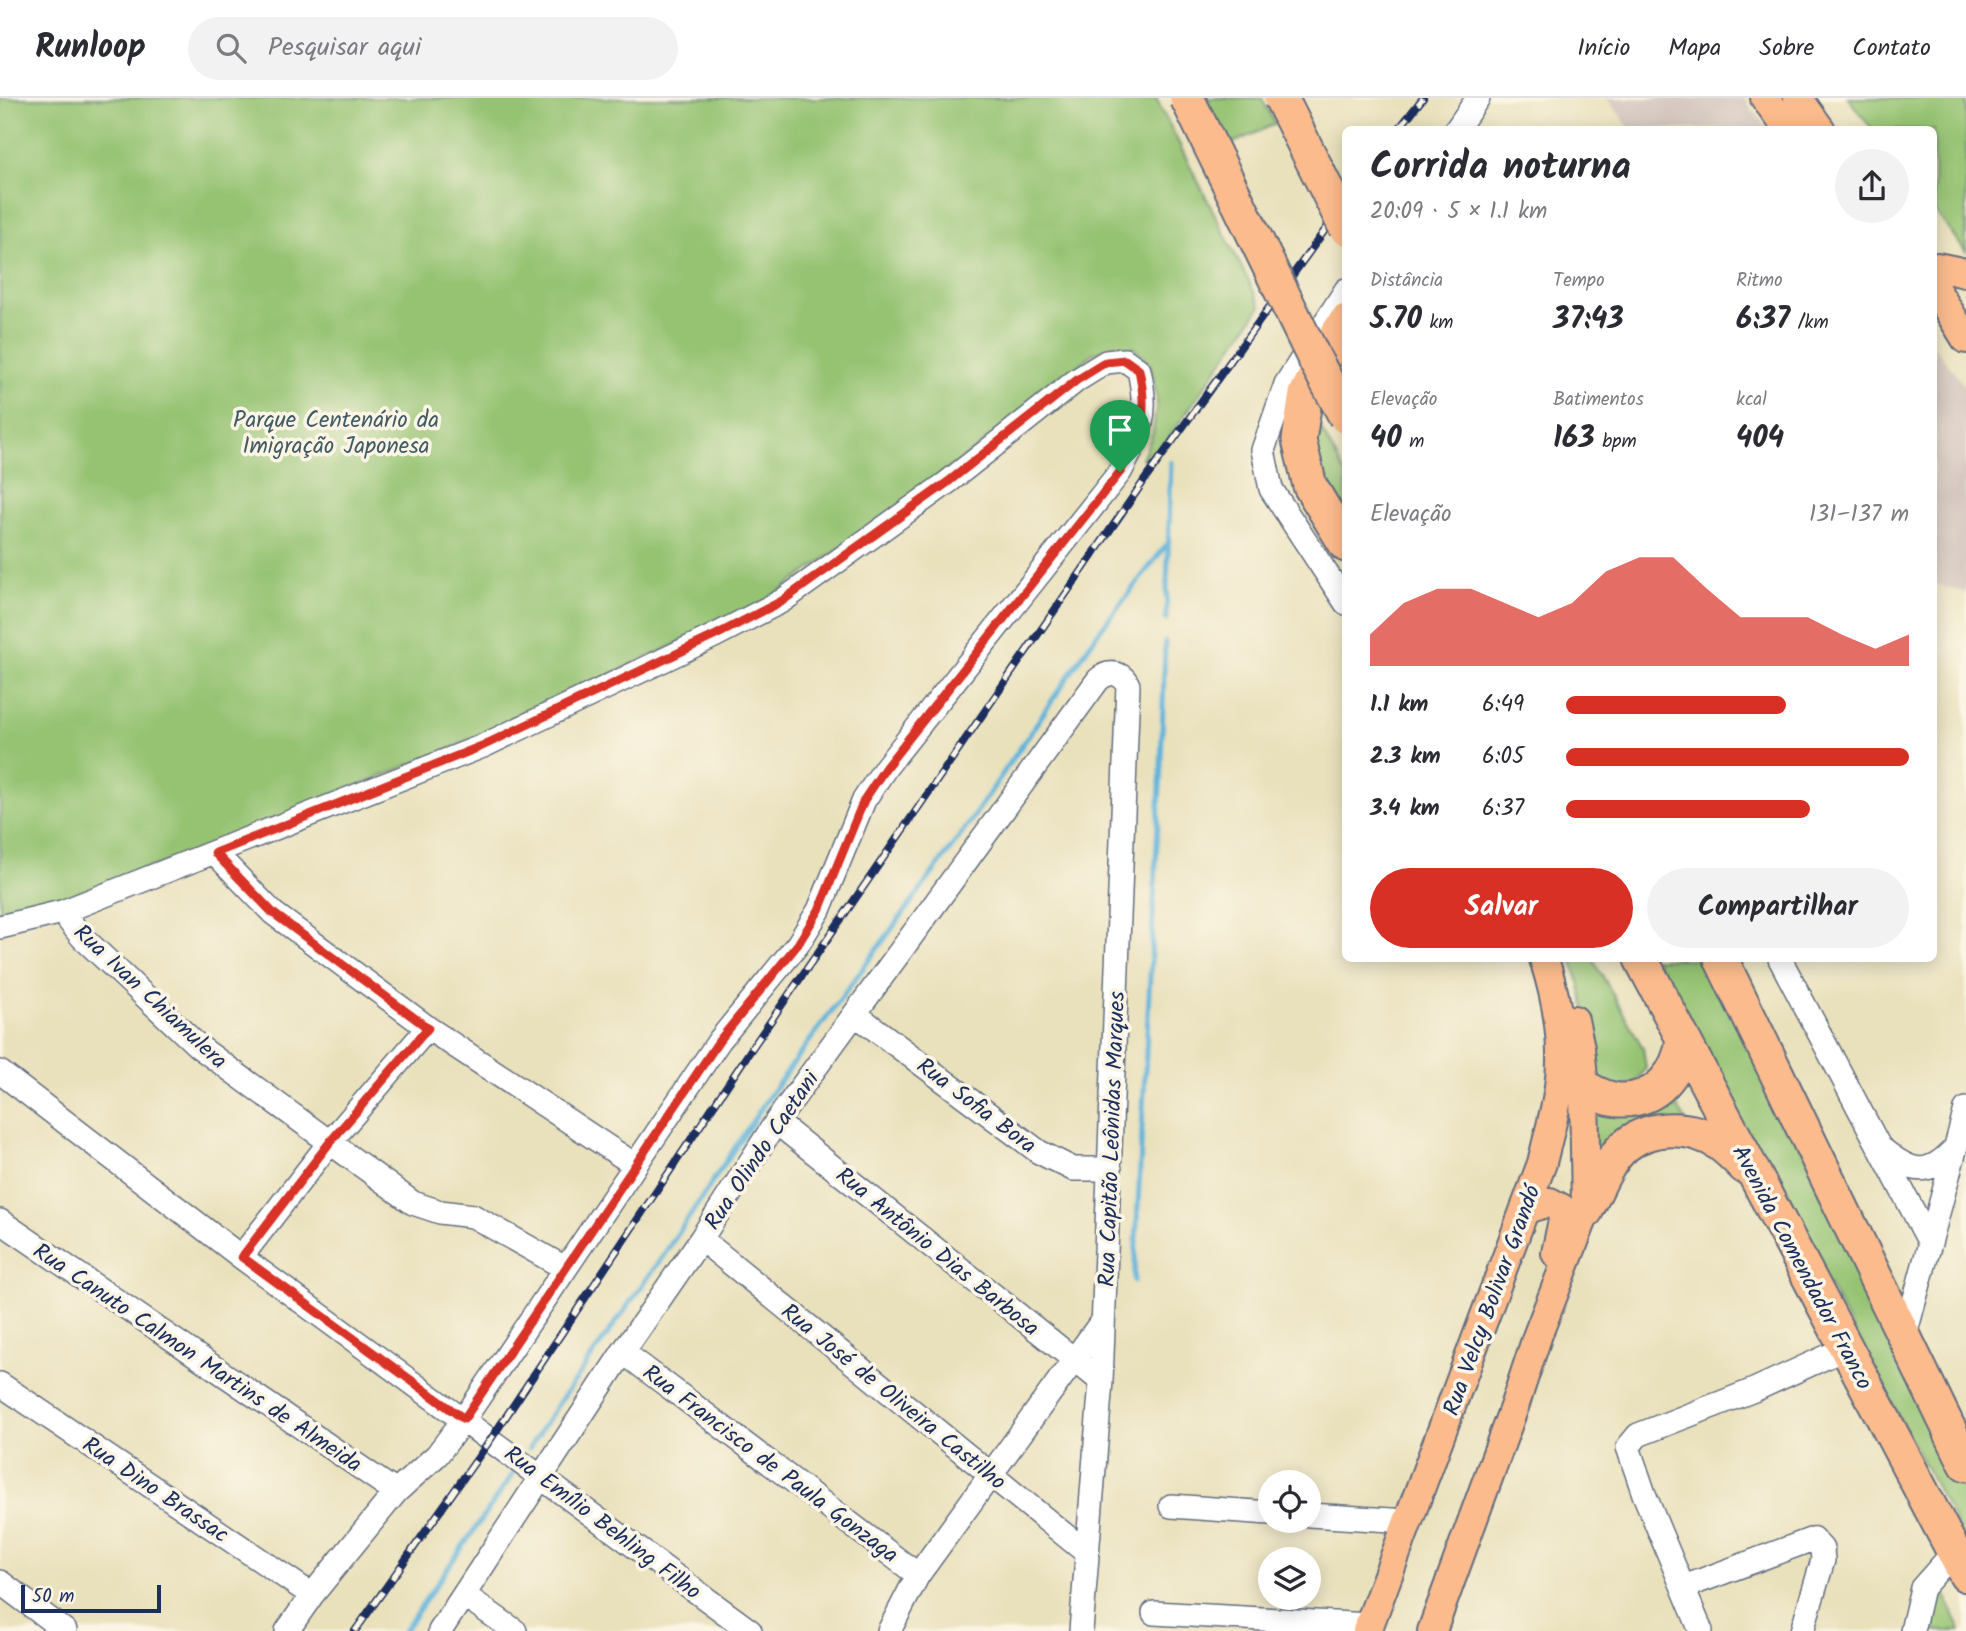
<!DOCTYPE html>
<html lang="pt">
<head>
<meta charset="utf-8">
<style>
  body { margin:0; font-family:Kalam,sans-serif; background:#f2f2f3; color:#2b2b33; height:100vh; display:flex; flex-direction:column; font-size:26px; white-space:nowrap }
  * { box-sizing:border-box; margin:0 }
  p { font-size:23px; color:#7c7c81 }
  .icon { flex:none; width:38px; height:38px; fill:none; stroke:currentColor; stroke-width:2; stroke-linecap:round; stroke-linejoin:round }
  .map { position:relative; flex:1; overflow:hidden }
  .drawer { position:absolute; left:1342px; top:28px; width:595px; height:836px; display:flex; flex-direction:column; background:#fff; border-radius:10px; box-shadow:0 4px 18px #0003 }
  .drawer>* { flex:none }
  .tools { position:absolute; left:1258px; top:1372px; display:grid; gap:14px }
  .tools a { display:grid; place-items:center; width:63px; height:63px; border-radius:50%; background:#fff; box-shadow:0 4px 18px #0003; font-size:35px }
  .scale { position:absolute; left:21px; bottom:18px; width:140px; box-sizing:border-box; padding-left:7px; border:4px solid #1b2f5e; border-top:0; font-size:19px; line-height:24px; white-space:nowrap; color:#1b2f5e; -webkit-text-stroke:5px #fcf5e5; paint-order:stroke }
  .pin { position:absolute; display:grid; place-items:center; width:60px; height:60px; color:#fff; margin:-72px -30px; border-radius:50% 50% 50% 0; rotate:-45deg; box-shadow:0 0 7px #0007 }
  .pin .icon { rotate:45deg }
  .round { display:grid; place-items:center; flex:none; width:74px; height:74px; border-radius:37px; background:#f2f2f3 }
  .summary { display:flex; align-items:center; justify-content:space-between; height:119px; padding:0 28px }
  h1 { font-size:38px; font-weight:800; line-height:52px }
  .metrics { display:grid; grid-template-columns:repeat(3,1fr); gap:10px; height:119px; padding:7px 28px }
  .metrics div { display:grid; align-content:center }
  .metrics b { font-size:30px; font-weight:800 }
  .metrics small { font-size:19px; font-weight:400 }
  .metrics p { font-size:19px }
  .chart { height:196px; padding:14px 28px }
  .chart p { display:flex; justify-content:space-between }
  .chart svg { width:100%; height:126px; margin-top:7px; fill:#d93025; opacity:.7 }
  .cta { display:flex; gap:14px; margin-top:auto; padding:14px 28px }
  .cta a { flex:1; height:80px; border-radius:42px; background:#d93025; color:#fff; font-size:28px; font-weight:800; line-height:80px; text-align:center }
  .cta a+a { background:#f2f2f3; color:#2b2b33 }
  ul { padding:0 28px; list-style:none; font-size:23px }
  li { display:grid; grid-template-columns:112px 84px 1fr; align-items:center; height:52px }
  li i { height:18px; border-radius:9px; background:#d93025 }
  header { display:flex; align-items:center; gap:42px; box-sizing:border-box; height:98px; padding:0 35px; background:#fff; border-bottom:2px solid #e1e1e2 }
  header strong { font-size:33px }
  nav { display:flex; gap:38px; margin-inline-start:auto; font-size:24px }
  .search { width:490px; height:63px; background:#f2f2f3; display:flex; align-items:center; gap:18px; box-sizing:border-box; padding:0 24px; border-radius:38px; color:#7c7c81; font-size:26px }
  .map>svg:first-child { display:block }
  .industrial { fill:#cfc0ba }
  .green { fill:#95c372; stroke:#587968; stroke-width:2 }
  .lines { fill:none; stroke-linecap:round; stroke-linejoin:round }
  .stream { stroke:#5fb3db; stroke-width:5 }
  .minor-casing { stroke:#636d7f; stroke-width:26 }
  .major-casing { stroke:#636d7f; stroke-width:32 }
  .highway-casing { stroke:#636d7f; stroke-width:37 }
  .minor { stroke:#fff; stroke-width:23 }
  .major { stroke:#fbbb8d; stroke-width:28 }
  .highway { stroke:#fbbb8d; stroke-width:33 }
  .rail-casing { stroke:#1b2f5e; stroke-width:8 }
  .rail { stroke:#fcf5e5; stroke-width:5; stroke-dasharray:16; stroke-linecap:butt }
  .highway-bridge-casing { stroke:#636d7f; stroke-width:37; stroke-linecap:butt }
  .highway-bridge { stroke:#fbbb8d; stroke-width:33 }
  .route-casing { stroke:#fff; stroke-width:14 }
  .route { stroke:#d93025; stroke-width:9 }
  .labels { text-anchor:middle; stroke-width:7; stroke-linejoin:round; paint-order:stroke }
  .park-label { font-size:23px; fill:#405b64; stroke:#fcf5e5 }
  .street-label { font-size:23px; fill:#1b2f5e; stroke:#fcf5e5 }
</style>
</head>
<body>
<header>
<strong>Runloop</strong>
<div class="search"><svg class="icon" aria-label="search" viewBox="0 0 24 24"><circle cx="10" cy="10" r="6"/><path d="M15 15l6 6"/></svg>Pesquisar aqui</div>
<nav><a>Início</a><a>Mapa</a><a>Sobre</a><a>Contato</a></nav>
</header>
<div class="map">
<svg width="1966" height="1533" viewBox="0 0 1966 1533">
  <rect width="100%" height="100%" fill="#fcf5e5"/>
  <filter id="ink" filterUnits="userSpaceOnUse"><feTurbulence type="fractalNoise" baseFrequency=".0143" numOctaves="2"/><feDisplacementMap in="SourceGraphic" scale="14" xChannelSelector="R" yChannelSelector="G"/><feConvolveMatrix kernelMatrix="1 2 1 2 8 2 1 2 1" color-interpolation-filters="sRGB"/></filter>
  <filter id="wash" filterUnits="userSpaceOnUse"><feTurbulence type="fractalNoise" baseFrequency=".00686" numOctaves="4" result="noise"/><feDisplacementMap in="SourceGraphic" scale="28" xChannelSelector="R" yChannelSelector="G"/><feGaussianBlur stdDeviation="1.57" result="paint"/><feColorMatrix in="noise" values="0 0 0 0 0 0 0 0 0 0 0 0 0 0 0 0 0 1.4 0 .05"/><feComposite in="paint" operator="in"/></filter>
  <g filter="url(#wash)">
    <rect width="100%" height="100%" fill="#e9e1bc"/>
    <path class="industrial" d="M 1607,0 L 1744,0 L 1767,31 L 1630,31 Z
      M 1934,248 L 1966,290 L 1966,495 L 1934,486 Z"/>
    <path class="green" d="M 0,0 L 1156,0 L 1261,208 L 1151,365 L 1142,360 L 1153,335 L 1157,302 L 1151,268 L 1135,250 L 1115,247 L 1093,255 L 1038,304 L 895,411 L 766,503 L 698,536 L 451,650 L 200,752 L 35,810 L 0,818 Z
      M 1206,0 L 1262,0 L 1275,26 L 1229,47 Z
      M 1848,0 L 1966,0 L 1966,154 L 1934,112 L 1934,32 L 1872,31 Z
      M 1311,313 L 1346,377 L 1346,431 L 1324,397 Z
      M 1571,861 L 1593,861 L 1643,950 L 1646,970 L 1635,986 L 1615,990 L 1598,978 L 1580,887 Z
      M 1655,861 L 1710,861 L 1966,1384 L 1966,1445 Z
      M 1668,993 L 1688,1026 L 1598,1067 L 1589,1003 Z
      M 1943,1491 L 1961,1533 L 1922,1533 L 1931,1498 Z"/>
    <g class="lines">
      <path class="stream" d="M 1166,522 L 1171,364
        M 1134,1183 L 1161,668 L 1165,544
        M 529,1350 L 556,1309 L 661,1161 L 770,997 L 968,727 L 1097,536 L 1168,445
        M 404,1533 L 513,1376"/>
    </g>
  </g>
  <g filter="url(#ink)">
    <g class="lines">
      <defs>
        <path id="minor" d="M 1456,32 L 1478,0
          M 1346,192 L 1286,286 L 1263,352 L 1271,391 L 1346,505
          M 215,755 L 273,815 L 428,930 L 635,1067
          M 62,814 L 82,839 L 198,948 L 413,1105 L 440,1114 L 473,1118 L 565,1170
          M 0,829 L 62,814 L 483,648 L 716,537 L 782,503 L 948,384 L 1077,282 L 1106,264 L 1125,262 L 1139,272 C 1149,317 1141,335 1120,374 L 886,669 L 864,702 L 819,812 L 798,846 L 719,943 L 464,1321 L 437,1357 L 396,1394 L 312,1497 L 287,1533
          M 1780,861 L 1930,1145 L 1905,1237
          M 855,916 L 1039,1054 L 1073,1071 L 1110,1071
          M 0,974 L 241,1159 L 750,1533
          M 776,1024 L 1101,1283
          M 1883,1052 C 1913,1076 1929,1079 1956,1049
          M 0,1123 L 396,1394
          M 701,1141 L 1087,1455
          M 1930,1145 L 1966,1011
          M 241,1159 L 330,1044 L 428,930
          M 623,1254 L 918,1477
          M 0,1286 L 312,1497
          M 1171,1408 L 1270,1415
          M 1309,1417 L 1408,1423
          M 0,1484 L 65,1533
          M 1684,1489 L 1813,1441 L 1822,1451 L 1823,1462 L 1802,1533
          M 464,1497 L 515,1533
          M 1154,1515 L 1369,1527
          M 440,1533 L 623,1254 L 701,1141 L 776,1024 L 1098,582 C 1108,572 1122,574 1128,587 L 1101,1283 L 1081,1533
          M 889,1533 L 918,1477 L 1103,1222
          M 1701,1533 L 1644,1396 L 1628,1349 L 1638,1337 L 1754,1292 L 1846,1250
          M 1912,1533 L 1922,1490 L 1954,1454"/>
        <path id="major" d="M 1765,0 L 1789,32
          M 1798,0 L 1821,32
          M 1937,169 L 1966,175
          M 1934,189 L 1966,241
          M 1526,1111 L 1550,1104 L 1561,1110 L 1563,1122 L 1556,1155
          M 1367,1533 L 1542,1065 C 1550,1030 1562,993 1561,957 C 1561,925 1554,892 1544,861
          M 1432,1533 L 1514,1309 L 1538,1236 L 1586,1113 L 1584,989 L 1580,950 L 1574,922"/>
        <path id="highway" d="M 1346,223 L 1335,239 L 1306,296 L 1299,342 L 1310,388 L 1346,447
          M 1641,861 L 1966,1477
          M 1721,861 L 1966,1366
          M 1584,989 C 1595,995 1607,1002 1620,1002 C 1657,1003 1679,975 1683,941
          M 1586,1113 C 1597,1092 1606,1064 1625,1048 C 1651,1026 1694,1027 1721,1047 C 1729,1053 1737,1061 1745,1069"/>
      </defs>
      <use href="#minor" class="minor-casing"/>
      <use href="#major" class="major-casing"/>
      <use href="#highway" class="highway-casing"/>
      <use href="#minor" class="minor"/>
      <use href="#major" class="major"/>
      <use href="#highway" class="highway"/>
      <defs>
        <path id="rail" d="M 1398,32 L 1423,0
          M 355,1533 L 491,1341 L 752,950 L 1146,380 L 1346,103"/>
      </defs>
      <use href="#rail" class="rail-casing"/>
      <use href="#rail" class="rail"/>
      <defs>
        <path id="highway-bridge" d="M 1187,0 L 1315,262 L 1346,319
          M 1281,0 L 1346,130"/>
      </defs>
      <use href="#highway-bridge" class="highway-bridge-casing"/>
      <use href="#highway-bridge" class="highway-bridge"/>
    </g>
  </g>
  <g class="lines" filter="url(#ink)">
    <defs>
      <path id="route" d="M 1125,262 L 1139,272 C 1149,317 1141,335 1120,374 L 886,669 L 864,702 L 819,812 L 798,846 L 719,943 L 464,1321 L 242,1159 L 330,1044 L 428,930 L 273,815 L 215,755 L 482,648 L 716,537 L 782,503 L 948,384 L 1077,282 L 1106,264 Z"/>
    </defs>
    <use href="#route" class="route-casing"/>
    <use href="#route" class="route"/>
  </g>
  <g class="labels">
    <g class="park-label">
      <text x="336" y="329">Parque Centenário da<tspan x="336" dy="26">Imigração Japonesa</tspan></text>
    </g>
    <g class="street-label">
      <text transform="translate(151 898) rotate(43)" y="8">Rua Ivan Chiamulera</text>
      <text transform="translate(977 1007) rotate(37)" y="8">Rua Sofia Bora</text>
      <text transform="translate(1111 1041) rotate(-88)" y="8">Rua Capitão Leônidas Marques</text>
      <text transform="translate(761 1052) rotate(-56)" y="8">Rua Olindo Caetani</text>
      <text transform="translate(938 1153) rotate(39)" y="8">Rua Antônio Dias Barbosa</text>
      <text transform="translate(1803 1169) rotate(62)" y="8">Avenida Comendador Franco</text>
      <text transform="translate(1491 1202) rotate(-70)" y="8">Rua Velcy Bolivar Grandó</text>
      <text transform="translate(198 1259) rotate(34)" y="8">Rua Canuto Calmon Martins de Almeida</text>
      <text transform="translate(894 1298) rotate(39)" y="8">Rua José de Oliveira Castilho</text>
      <text transform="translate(771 1365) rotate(37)" y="8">Rua Francisco de Paula Gonzaga</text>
      <text transform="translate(156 1391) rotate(34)" y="8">Rua Dino Brassac</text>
      <text transform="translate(603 1424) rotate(37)" y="8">Rua Emílio Behling Filho</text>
    </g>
  </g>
</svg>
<div class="tools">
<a><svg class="icon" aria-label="locate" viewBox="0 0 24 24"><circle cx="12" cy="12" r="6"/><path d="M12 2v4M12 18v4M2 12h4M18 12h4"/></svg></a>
<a><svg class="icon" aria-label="layers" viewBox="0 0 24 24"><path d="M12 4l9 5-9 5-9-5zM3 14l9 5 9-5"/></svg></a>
</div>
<div class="scale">50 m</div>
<div class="pin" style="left:1120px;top:374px;background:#1e9e55"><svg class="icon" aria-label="arrive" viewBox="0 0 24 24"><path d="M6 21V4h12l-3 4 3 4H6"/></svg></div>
<section class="drawer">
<div class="summary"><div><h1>Corrida noturna</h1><p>20:09 · 5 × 1.1 km</p></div><a class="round"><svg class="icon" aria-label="share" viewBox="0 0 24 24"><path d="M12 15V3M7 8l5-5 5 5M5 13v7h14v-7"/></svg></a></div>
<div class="metrics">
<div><p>Distância</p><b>5.70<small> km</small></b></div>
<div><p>Tempo</p><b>37:43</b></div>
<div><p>Ritmo</p><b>6:37<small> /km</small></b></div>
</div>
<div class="metrics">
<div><p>Elevação</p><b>40<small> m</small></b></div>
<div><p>Batimentos</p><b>163<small> bpm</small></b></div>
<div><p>kcal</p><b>404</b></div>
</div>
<div class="chart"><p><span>Elevação</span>131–137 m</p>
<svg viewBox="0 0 160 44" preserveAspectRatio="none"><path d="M0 44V33L10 22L20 17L30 17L40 22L50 27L60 22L70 11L80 6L90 6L100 17L110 27L120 27L130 27L140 33L150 38L160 33V44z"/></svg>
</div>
<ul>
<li><b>1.1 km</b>6:49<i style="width:64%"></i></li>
<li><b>2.3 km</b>6:05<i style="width:100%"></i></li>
<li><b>3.4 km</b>6:37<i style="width:71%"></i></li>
</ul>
<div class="cta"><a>Salvar</a><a>Compartilhar</a></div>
</section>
</div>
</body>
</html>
